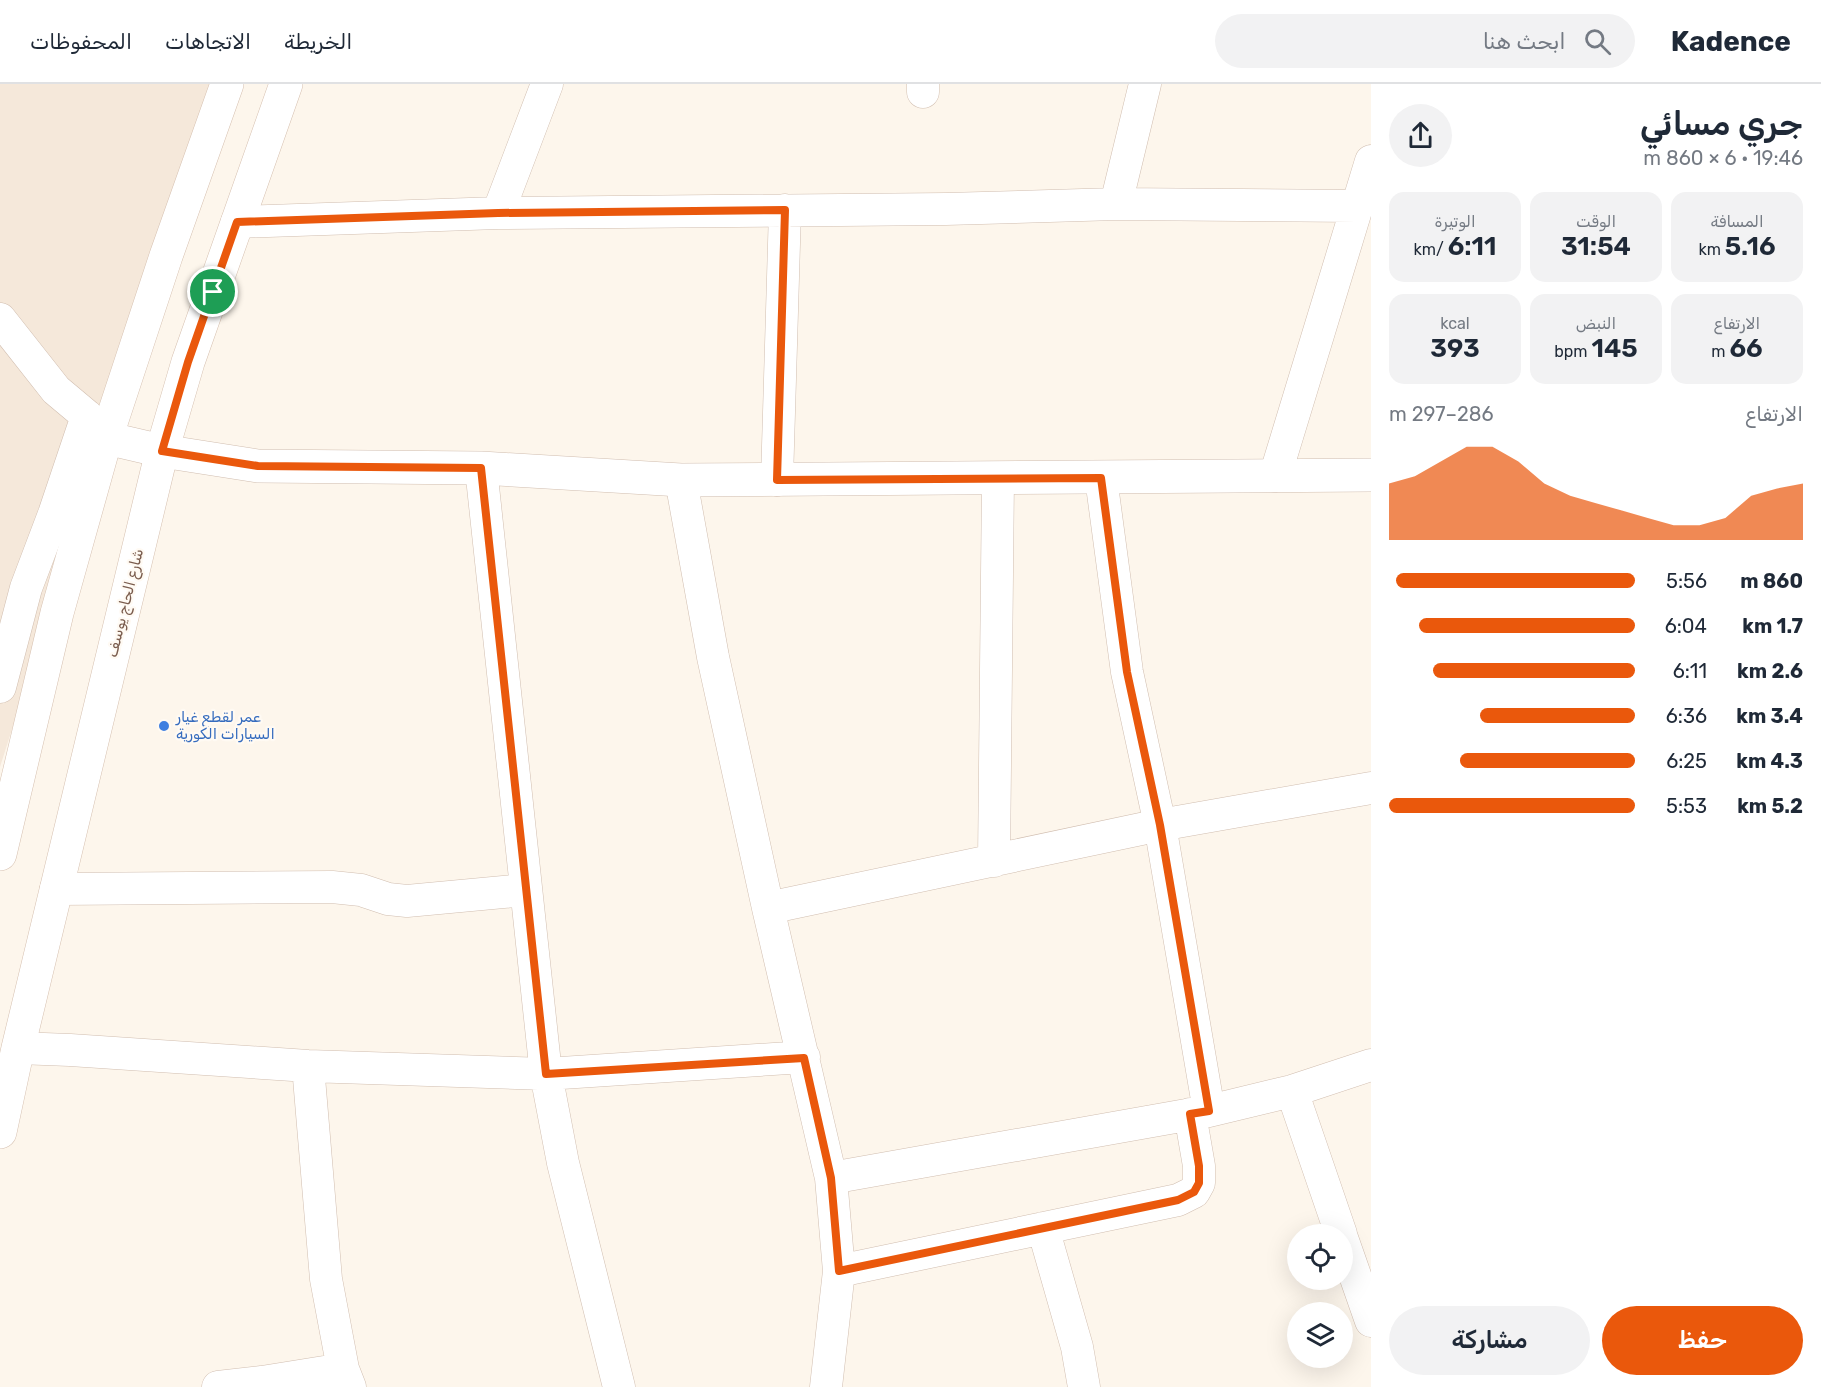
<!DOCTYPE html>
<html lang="ar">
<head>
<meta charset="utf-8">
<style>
  body { margin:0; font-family:Rubik,Cairo,sans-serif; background:#f2f2f3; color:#1f2937; direction:rtl; height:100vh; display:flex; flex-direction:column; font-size:22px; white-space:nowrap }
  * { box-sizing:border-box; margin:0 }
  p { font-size:20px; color:#747a83 }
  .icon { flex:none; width:33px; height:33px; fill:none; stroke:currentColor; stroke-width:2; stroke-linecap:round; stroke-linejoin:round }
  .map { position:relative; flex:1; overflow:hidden; direction:ltr }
  .side { display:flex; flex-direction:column; background:#fff; width:450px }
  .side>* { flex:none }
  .buttons { position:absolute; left:1287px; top:1140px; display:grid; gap:12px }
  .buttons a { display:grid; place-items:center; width:66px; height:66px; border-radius:50%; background:#fff; box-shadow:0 6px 24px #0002; font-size:30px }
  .pin { position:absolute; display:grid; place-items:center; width:51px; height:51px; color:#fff; margin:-26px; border:3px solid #fff; border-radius:50%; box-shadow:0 2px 6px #0007 }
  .round { display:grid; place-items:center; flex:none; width:63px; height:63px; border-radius:32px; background:#f2f2f3 }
  .overview { display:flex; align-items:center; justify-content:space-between; height:102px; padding:0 18px }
  h1 { font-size:33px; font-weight:600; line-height:45px }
  .metrics { display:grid; grid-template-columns:repeat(3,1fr); gap:9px; height:102px; padding:6px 18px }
  .metrics div { display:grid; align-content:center; border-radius:15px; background:#f2f2f3; text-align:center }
  .metrics b { font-size:26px; font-weight:600 }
  .metrics small { font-size:16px; font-weight:400 }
  .metrics p { font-size:16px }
  .chart { height:168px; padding:12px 18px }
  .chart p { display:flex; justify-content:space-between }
  .chart svg { width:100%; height:108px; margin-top:6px; fill:#ea580c; opacity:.7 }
  .cta { display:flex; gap:12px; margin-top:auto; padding:12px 18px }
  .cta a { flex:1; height:69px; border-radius:36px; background:#ea580c; color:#fff; font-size:24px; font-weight:600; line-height:69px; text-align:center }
  .cta a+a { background:#f2f2f3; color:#1f2937 }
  ul { padding:0 18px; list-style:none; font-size:20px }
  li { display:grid; grid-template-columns:96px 72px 1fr; align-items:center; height:45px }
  li i { height:15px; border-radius:8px; background:#ea580c }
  header { display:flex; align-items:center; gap:36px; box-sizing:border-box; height:84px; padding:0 30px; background:#fff; border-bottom:2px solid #e0e1e3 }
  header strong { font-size:28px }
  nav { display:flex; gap:33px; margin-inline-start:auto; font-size:21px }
  .search { width:420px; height:54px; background:#f2f2f3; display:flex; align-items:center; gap:15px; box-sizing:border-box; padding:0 21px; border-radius:33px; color:#747a83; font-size:22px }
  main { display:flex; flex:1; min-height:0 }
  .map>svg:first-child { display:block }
  .residential { fill:#f5e8da }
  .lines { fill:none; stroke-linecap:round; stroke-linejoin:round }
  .minor-casing { stroke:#d1beb0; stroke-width:33 }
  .tertiary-casing { stroke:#d1beb0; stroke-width:34 }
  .secondary-casing { stroke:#d6c0b0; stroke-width:34 }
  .minor { stroke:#fff; stroke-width:32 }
  .tertiary { stroke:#fff; stroke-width:33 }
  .secondary { stroke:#fff; stroke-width:33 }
  .route-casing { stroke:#fff; stroke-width:12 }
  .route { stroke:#ea580c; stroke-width:8 }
  .shop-dot { fill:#3f7fe0; stroke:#fffaf3; stroke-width:2 }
  .labels { text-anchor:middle; stroke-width:4.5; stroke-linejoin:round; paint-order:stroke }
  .street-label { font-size:15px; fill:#7a5c4d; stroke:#fffaf3 }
  .shop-label { font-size:15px; fill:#366cbe; stroke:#fffaf3; text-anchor:start }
</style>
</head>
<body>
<header>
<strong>Kadence</strong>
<div class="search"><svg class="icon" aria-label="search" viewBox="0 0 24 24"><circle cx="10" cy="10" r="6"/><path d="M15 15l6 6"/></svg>ابحث هنا</div>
<nav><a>الخريطة</a><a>الاتجاهات</a><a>المحفوظات</a></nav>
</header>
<main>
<section class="side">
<div class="overview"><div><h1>جري مسائي</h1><p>19:46 · 6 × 860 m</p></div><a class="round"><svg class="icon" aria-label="share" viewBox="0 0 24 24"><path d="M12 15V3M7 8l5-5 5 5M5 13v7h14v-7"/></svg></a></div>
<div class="metrics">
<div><p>المسافة</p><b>5.16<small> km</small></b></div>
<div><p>الوقت</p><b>31:54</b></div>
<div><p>الوتيرة</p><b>6:11<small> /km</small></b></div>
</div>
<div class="metrics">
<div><p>الارتفاع</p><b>66<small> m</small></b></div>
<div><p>النبض</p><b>145<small> bpm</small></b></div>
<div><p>kcal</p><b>393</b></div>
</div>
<div class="chart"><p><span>الارتفاع</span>286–297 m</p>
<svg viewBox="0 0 160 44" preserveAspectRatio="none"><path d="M0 44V21L10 18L20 12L30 6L40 6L50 12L60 21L70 26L80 29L90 32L100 35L110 38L120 38L130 35L140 26L150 23L160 21V44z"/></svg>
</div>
<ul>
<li><b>860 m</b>5:56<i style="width:97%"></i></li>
<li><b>1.7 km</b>6:04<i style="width:88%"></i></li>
<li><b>2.6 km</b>6:11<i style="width:82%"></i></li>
<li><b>3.4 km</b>6:36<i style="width:63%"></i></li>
<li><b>4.3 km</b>6:25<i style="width:71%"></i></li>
<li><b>5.2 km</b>5:53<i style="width:100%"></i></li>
</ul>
<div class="cta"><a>حفظ</a><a>مشاركة</a></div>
</section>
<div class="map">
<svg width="1371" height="1303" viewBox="0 0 1371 1303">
  <rect width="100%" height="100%" fill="#fdf6ec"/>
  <path class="residential" d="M 0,0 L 217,0 L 0,683 Z"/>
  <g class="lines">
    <defs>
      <path id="minor" d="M 923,0 L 923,8
        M 1116,120 L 1145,0
        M 498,129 L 547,0
        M 237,138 L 498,129 L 946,125 L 1116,120 L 1357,122
        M 0,235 L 56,306 L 87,332 L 100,347
        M 481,384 L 546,990 L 563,1079 L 619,1303
        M 1275,392 L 1371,77
        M 1101,394 L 1127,588 L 1160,741 L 1209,1027
        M 681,396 L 713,573 L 768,824 L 831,1094 L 839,1187 L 826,1303
        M 777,396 L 785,126
        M 0,603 L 26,504 L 54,430 L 87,332
        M 994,777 L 998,395
        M 56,805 L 332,803 L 361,806 L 388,815 L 407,817 L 525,806
        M 768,824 L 1160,741 L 1371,704
        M 18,964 L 70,966 L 308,982 L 546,990 L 804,973
        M 308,982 L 326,1195 L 343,1285 L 350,1303
        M 1292,1007 L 1341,1150
        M 831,1094 L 1209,1027 L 1292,1007 L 1371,981
        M 1043,1144 L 1077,1263 L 1084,1303
        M 1342,1154 L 1371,1237
        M 839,1187 L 1178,1116 L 1194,1108 L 1199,1099 L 1199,1082 L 1190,1030
        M 218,1303 L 262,1298 L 343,1285"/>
      <path id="tertiary" d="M 106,354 L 162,367 L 258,382 L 481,384 L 681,396 L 1371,391"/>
      <path id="secondary" d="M 0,770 L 57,529 L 106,354 L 166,172 L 227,0
        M 0,1048 L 18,964 L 162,367 L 188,278 L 286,0"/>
    </defs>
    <use href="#minor" class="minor-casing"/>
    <use href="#tertiary" class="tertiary-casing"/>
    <use href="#secondary" class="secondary-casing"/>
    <use href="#minor" class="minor"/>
    <use href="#tertiary" class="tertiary"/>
    <use href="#secondary" class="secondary"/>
  </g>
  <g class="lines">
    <defs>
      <path id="route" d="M 785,126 L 777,396 L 1101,394 L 1127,588 L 1160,741 L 1209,1027 L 1190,1030 L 1199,1082 L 1199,1099 L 1194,1108 L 1178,1116 L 839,1187 L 831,1094 L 804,974 L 546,990 L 481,384 L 258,382 L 162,367 L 188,278 L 237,138 L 498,129 Z"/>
    </defs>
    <use href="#route" class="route-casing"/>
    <use href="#route" class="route"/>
  </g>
  <circle class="shop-dot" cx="164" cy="642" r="6"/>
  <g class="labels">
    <g class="street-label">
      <text transform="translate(125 519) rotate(-76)" y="5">شارع الحاج يوسف</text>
    </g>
    <g class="shop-label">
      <text x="176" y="638">عمر لقطع غيار<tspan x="176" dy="17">السيارات الكورية</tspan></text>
    </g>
  </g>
</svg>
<div class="buttons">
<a><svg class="icon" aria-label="locate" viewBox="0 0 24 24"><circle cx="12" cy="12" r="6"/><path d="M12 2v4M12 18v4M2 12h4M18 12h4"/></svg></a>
<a><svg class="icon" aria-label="layers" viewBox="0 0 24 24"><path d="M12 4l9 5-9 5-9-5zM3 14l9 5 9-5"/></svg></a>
</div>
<div class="pin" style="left:213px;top:208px;background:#1e9e55"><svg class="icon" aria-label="arrive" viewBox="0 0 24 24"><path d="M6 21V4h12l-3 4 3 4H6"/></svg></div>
</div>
</main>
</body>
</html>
